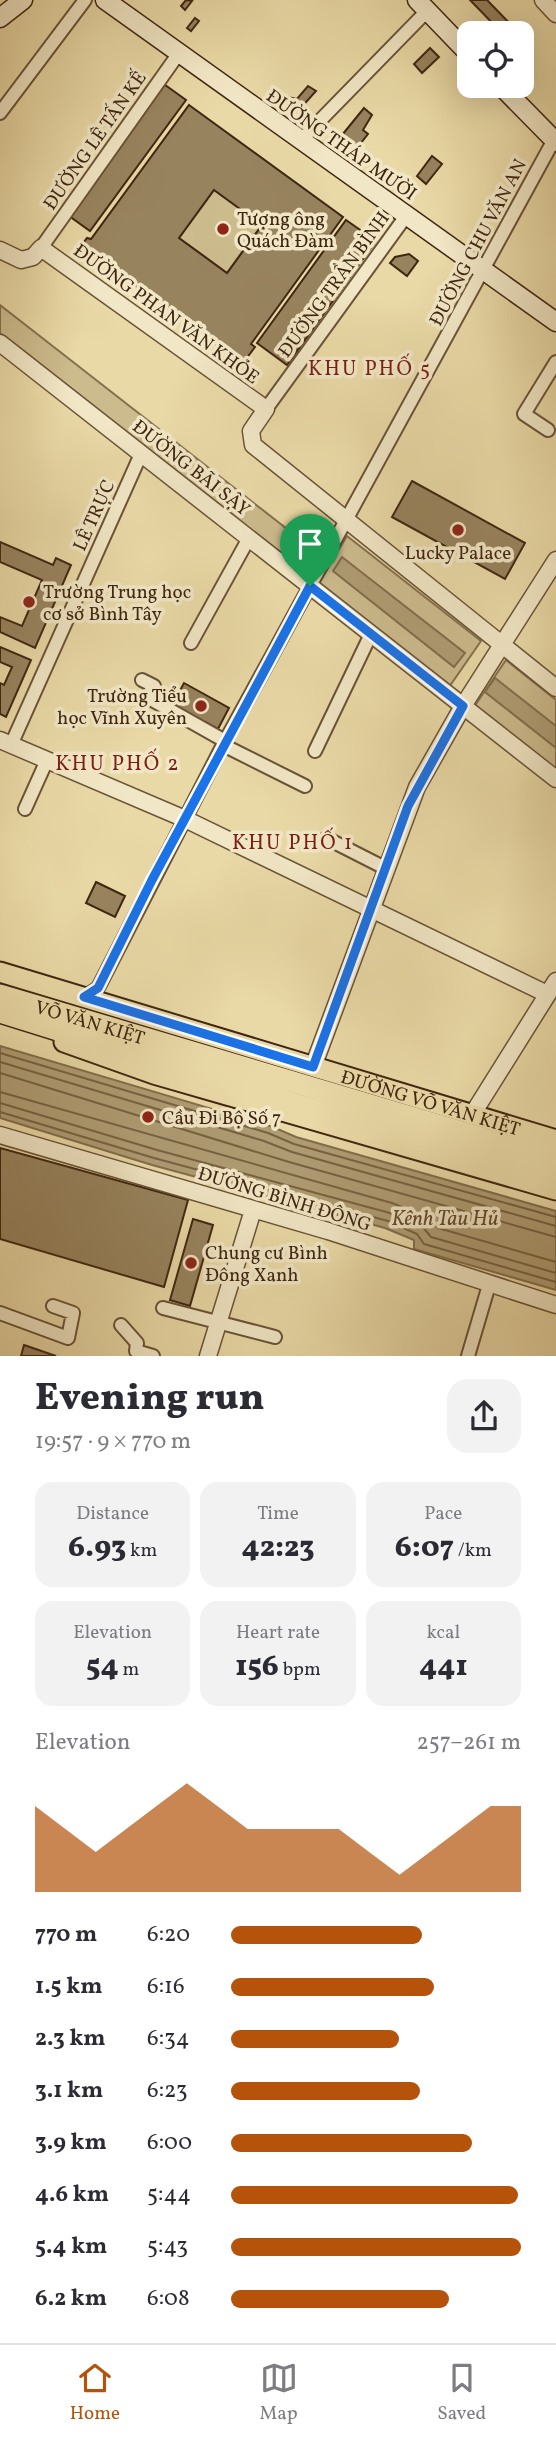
<!DOCTYPE html>
<html lang="en">
<head>
<meta charset="utf-8">
<style>
  body { margin:0; font-family:Vollkorn,serif; background:#f2f2f3; color:#2b2b33; height:100vh; display:flex; flex-direction:column; font-size:26px; white-space:nowrap }
  * { box-sizing:border-box; margin:0 }
  p { font-size:23px; color:#7c7c81 }
  .icon { flex:none; width:38px; height:38px; fill:none; stroke:currentColor; stroke-width:2; stroke-linecap:round; stroke-linejoin:round }
  .map { position:relative; height:1356px; overflow:hidden }
  .sheet { display:flex; flex-direction:column; background:#fff; flex:1 }
  .sheet>* { flex:none }
  .buttons { position:absolute; left:457px; top:21px; display:grid; gap:14px }
  .buttons a { display:grid; place-items:center; width:77px; height:77px; border-radius:14px; background:#fff; box-shadow:0 7px 28px #0002; font-size:35px }
  .pin { position:absolute; display:grid; place-items:center; width:60px; height:60px; color:#fff; margin:-72px -30px; border-radius:50% 50% 50% 0; rotate:-45deg; box-shadow:0 0 7px #0007 }
  .pin .icon { rotate:45deg }
  .round { display:grid; place-items:center; flex:none; width:74px; height:74px; border-radius:21px; background:#f2f2f3 }
  .summary { display:flex; align-items:center; justify-content:space-between; height:119px; padding:0 35px }
  h1 { font-size:38px; font-weight:800; line-height:52px }
  .figures { display:grid; grid-template-columns:repeat(3,1fr); gap:10px; height:119px; padding:7px 35px }
  .figures div { display:grid; align-content:center; border-radius:18px; background:#f2f2f3; text-align:center }
  .figures b { font-size:30px; font-weight:800 }
  .figures small { font-size:19px; font-weight:400 }
  .figures p { font-size:19px }
  .chart { height:196px; padding:14px 35px }
  .chart p { display:flex; justify-content:space-between }
  .chart svg { width:100%; height:126px; margin-top:7px; fill:#b45309; opacity:.7 }
  ul { padding:0 35px; list-style:none; font-size:23px }
  li { display:grid; grid-template-columns:112px 84px 1fr; align-items:center; height:52px }
  li i { height:18px; border-radius:9px; background:#b45309 }
  .tabs { display:flex; justify-content:space-around; align-items:center; height:98px; border-top:2px solid #e1e1e2; background:#fff; font-size:19px; color:#7c7c81 }
  .tabs a { display:grid; justify-items:center; gap:4px }
  .tabs .on { color:#b45309 }
  .map>svg:first-child { display:block }
  .green { fill:#ccbb8d; stroke:#86704f; stroke-width:2 }
  .water { fill:#af9c73; stroke:#826d4c; stroke-width:2 }
  .lines { fill:none; stroke-linecap:round; stroke-linejoin:round }
  .shore { stroke:#776142; stroke-width:2 }
  .building { fill:#97835e; stroke:#3f2611; stroke-width:2; fill-rule:evenodd }
  .minor-casing { stroke:#6a5336; stroke-width:16 }
  .tertiary-casing { stroke:#6a5336; stroke-width:19 }
  .secondary-casing { stroke:#3f2611; stroke-width:21 }
  .primary-casing { stroke:#3f2611; stroke-width:23 }
  .trunk-casing { stroke:#3f2611; stroke-width:24 }
  .minor { stroke:#f1e6c5; stroke-width:12 }
  .tertiary { stroke:#f1e6c5; stroke-width:16 }
  .secondary { stroke:#f1e6c5; stroke-width:18 }
  .primary { stroke:#e9d9a6; stroke-width:19 }
  .trunk { stroke:#e9d9a6; stroke-width:21 }
  .route-casing { stroke:#fff; stroke-width:14 }
  .route { stroke:#1a73e8; stroke-width:9 }
  .poi-dot { fill:#8f2418; stroke:#f1e6c5; stroke-width:2.5 }
  .labels { text-anchor:middle; stroke-width:7; stroke-linejoin:round; paint-order:stroke }
  .street-label { font-size:19px; fill:#3f2611; stroke:#f1e6c5 }
  .poi-label { font-size:19px; fill:#3f2611; stroke:#f1e6c5; text-anchor:start }
  .neighbourhood-label { font-size:21px; letter-spacing:2px; fill:#7a1f14; stroke:#f1e6c5 }
  .water-label { font-size:21px; font-style:italic; fill:#61492e; stroke:#f1e6c5 }
</style>
</head>
<body>
<div class="map">
<svg width="556" height="1356" viewBox="0 0 556 1356">
  <rect width="100%" height="100%" fill="#e9d9a6"/>
  <filter id="stains"><feTurbulence type="fractalNoise" baseFrequency=".00286" numOctaves="4"/><feColorMatrix values="0 0 0 0 .2 0 0 0 0 .09 0 0 0 0 .02 0 0 0 .5 -.17"/></filter>
  <radialGradient id="worn" r=".72"><stop offset=".6" stop-color="#630" stop-opacity="0"/><stop offset="1" stop-color="#630" stop-opacity=".3"/></radialGradient>
  <path class="green" d="M 214,190 L 262,225 L 227,273 L 179,238 Z
    M 0,305 L 314,550 L 303,570 L 0,333 Z
    M 347,536 L 481,641 L 449,687 L 319,583 Z
    M 506,660 L 556,700 L 556,773 L 474,707 Z"/>
  <path class="water" d="M 342,557 L 465,653 L 454,667 L 333,571 Z
    M 495,678 L 556,726 L 556,748 L 485,692 Z
    M 0,1046 L 273,1127 L 296,1137 L 556,1211 L 556,1290 L 414,1249 L 414,1240 L 385,1228 L 152,1165 L 0,1118 Z"/>
  <g class="lines">
    <path class="shore" d="M 0,1053 L 268,1133 L 294,1144 L 556,1217
      M 0,1062 L 264,1141 L 292,1152 L 556,1226
      M 0,1073 L 289,1162 L 556,1237
      M 0,1092 L 392,1203 L 427,1217 L 438,1228 L 556,1262
      M 0,1103 L 157,1150 L 390,1213 L 422,1226 L 431,1237 L 556,1273
      M 0,1112 L 154,1158 L 388,1221 L 417,1234 L 424,1244 L 556,1282"/>
  </g>
  <path class="building" d="M 186,0 L 192,1 L 185,10 L 181,6 Z
    M 470,0 L 487,0 L 519,33 L 502,33 Z
    M 195,18 L 199,21 L 191,31 L 187,28 Z
    M 430,48 L 439,57 L 422,73 L 414,64 Z
    M 161,82 L 186,100 L 90,231 L 65,213 Z
    M 308,86 L 316,91 L 299,110 L 291,110 L 283,103 L 288,97 L 297,99 Z
    M 189,105 L 343,217 L 251,344 L 255,347 L 243,363 L 81,246 L 87,238 L 91,239 ZM 214,190 L 262,225 L 227,273 L 179,238 Z
    M 364,108 L 372,115 L 363,130 L 368,134 L 353,153 L 338,140 Z
    M 432,156 L 442,164 L 426,184 L 417,176 Z
    M 346,220 L 376,241 L 287,365 L 257,343 Z
    M 409,254 L 418,261 L 407,276 L 390,263 L 395,257 Z
    M 412,481 L 525,543 L 505,579 L 392,517 Z
    M 0,542 L 53,565 L 56,558 L 71,565 L 35,648 L 0,632 L 0,617 L 22,626 L 42,580 L 0,562 Z
    M 0,647 L 31,660 L 6,717 L 0,714 L 0,683 L 4,685 L 12,667 L 0,662 Z
    M 184,683 L 229,708 L 218,729 L 172,705 Z
    M 96,882 L 125,896 L 115,917 L 86,903 Z
    M 0,1148 L 188,1200 L 164,1287 L 0,1239 Z
    M 193,1219 L 213,1225 L 190,1306 L 170,1300 Z
    M 24,1345 L 56,1356 L 21,1356 Z"/>
  <g class="lines">
    <defs>
      <path id="minor" d="M 0,113 L 85,0
        M 300,141 L 427,11
        M 41,248 L 179,53
        M 266,409 L 406,216
        M 548,430 L 524,414 L 556,362
        M 191,643 L 249,538
        M 142,680 L 154,686 L 147,697 L 225,741
        M 11,745 L 141,454
        M 223,745 L 305,786
        M 315,751 L 371,634
        M 25,809 L 47,760
        M 326,838 L 385,868
        M 84,997 L 98,988 L 223,745 L 556,136
        M 163,1308 L 275,1337
        M 0,1313 L 68,1338 L 73,1313 L 53,1306
        M 121,1325 L 137,1343 L 136,1351 L 153,1356
        M 468,1356 L 489,1285"/>
      <path id="tertiary" d="M 543,0 L 556,14
        M 0,250 L 21,260 L 33,257 L 41,248 L 266,409 L 251,431 L 253,445 L 556,688
        M 0,343 L 556,779
        M 0,740 L 185,819 L 547,994
        M 313,1067 L 417,787 L 463,706 L 556,560
        M 472,1115 L 556,981
        M 0,1135 L 328,1231 L 556,1305
        M 208,1356 L 253,1210"/>
      <path id="secondary" d="M 105,0 L 556,322
        M 417,0 L 469,54
        M 0,18 L 23,0
        M 501,86 L 556,142"/>
      <g id="primary">
        <path id="s1" d="M 0,972 L 556,1140"/>
        <path d="M 64,1042 L 154,1074 L 556,1190"/>
      </g>
      <g id="trunk">
        <path id="s2" d="M 0,995 L 556,1160"/>
        <path d="M 0,1012 L 295,1104 L 556,1178"/>
      </g>
    </defs>
    <use href="#minor" class="minor-casing"/>
    <use href="#tertiary" class="tertiary-casing"/>
    <use href="#secondary" class="secondary-casing"/>
    <use href="#primary" class="primary-casing"/>
    <use href="#trunk" class="trunk-casing"/>
    <use href="#minor" class="minor"/>
    <use href="#tertiary" class="tertiary"/>
    <use href="#secondary" class="secondary"/>
    <use href="#primary" class="primary"/>
    <use href="#trunk" class="trunk"/>
  </g>
  <g class="lines">
    <defs>
      <path id="route" d="M 310,586 L 463,706 L 408,806 L 313,1067 L 84,997 L 98,988 L 152,880 Z"/>
    </defs>
    <use href="#route" class="route-casing"/>
    <use href="#route" class="route"/>
  </g>
  <g class="poi-dot">
    <circle cx="223" cy="229" r="7"/>
    <circle cx="458" cy="530" r="7"/>
    <circle cx="29" cy="602" r="7"/>
    <circle cx="201" cy="706" r="7"/>
    <circle cx="148" cy="1117" r="7"/>
    <circle cx="191" cy="1263" r="7"/>
  </g>
  <g class="labels">
    <g class="street-label">
      <text transform="translate(94 140) rotate(-55)" y="7">ĐƯỜNG LÊ TẤN KẾ</text>
      <text transform="translate(342 144) rotate(35)" y="7">ĐƯỜNG THÁP MƯỜI</text>
      <text transform="translate(477 242) rotate(-62)" y="7">ĐƯỜNG CHU VĂN AN</text>
      <text transform="translate(333 284) rotate(-54)" y="7">ĐƯỜNG TRẦN BÌNH</text>
      <text transform="translate(167 313) rotate(36)" y="7">ĐƯỜNG PHAN VĂN KHỎE</text>
      <text transform="translate(192 467) rotate(38)" y="7">ĐƯỜNG BÃI SẬY</text>
      <text transform="translate(93 515) rotate(-66)" y="7">LÊ TRỰC</text>
      <text dy="7" stroke="none"><textPath href="#s2" startOffset="94">VÕ VĂN KIỆT</textPath></text>
      <text dy="7" stroke="none"><textPath href="#s1" startOffset="450">ĐƯỜNG VÕ VĂN KIỆT</textPath></text>
      <text transform="translate(285 1198) rotate(17)" y="7">ĐƯỜNG BÌNH ĐÔNG</text>
    </g>
    <g class="poi-label">
      <text x="237" y="225">Tượng ông<tspan x="237" dy="22">Quách Đàm</tspan></text>
      <text x="458" y="559" text-anchor="middle">Lucky Palace</text>
      <text x="43" y="598">Trường Trung học<tspan x="43" dy="22">cơ sở Bình Tây</tspan></text>
      <text x="187" y="702" text-anchor="end">Trường Tiểu<tspan x="187" dy="22">học Vĩnh Xuyên</tspan></text>
      <text x="162" y="1124">Cầu Đi Bộ Số 7</text>
      <text x="205" y="1259">Chung cư Bình<tspan x="205" dy="22">Đông Xanh</tspan></text>
    </g>
    <g class="neighbourhood-label">
      <text x="370" y="375">KHU PHỐ 5</text>
      <text x="118" y="770">KHU PHỐ 2</text>
      <text x="293" y="849">KHU PHỐ 1</text>
    </g>
    <g class="water-label">
      <text x="445" y="1225">Kênh Tàu Hủ</text>
    </g>
  </g>
  <rect width="100%" height="100%" filter="url(#stains)"/>
  <rect width="100%" height="100%" fill="url(#worn)"/>
</svg>
<div class="buttons">
<a><svg class="icon" aria-label="locate" viewBox="0 0 24 24"><circle cx="12" cy="12" r="6"/><path d="M12 2v4M12 18v4M2 12h4M18 12h4"/></svg></a>
</div>
<div class="pin" style="left:310px;top:586px;background:#1e9e55"><svg class="icon" aria-label="arrive" viewBox="0 0 24 24"><path d="M6 21V4h12l-3 4 3 4H6"/></svg></div>
</div>
<section class="sheet">
<div class="summary"><div><h1>Evening run</h1><p>19:57 · 9 × 770 m</p></div><a class="round"><svg class="icon" aria-label="share" viewBox="0 0 24 24"><path d="M12 15V3M7 8l5-5 5 5M5 13v7h14v-7"/></svg></a></div>
<div class="figures">
<div><p>Distance</p><b>6.93<small> km</small></b></div>
<div><p>Time</p><b>42:23</b></div>
<div><p>Pace</p><b>6:07<small> /km</small></b></div>
</div>
<div class="figures">
<div><p>Elevation</p><b>54<small> m</small></b></div>
<div><p>Heart rate</p><b>156<small> bpm</small></b></div>
<div><p>kcal</p><b>441</b></div>
</div>
<div class="chart"><p><span>Elevation</span>257–261 m</p>
<svg viewBox="0 0 160 44" preserveAspectRatio="none"><path d="M0 44V14L10 22L20 30L30 22L40 14L50 6L60 14L70 22L80 22L90 22L100 22L110 30L120 38L130 30L140 22L150 14L160 14V44z"/></svg>
</div>
<ul>
<li><b>770 m</b>6:20<i style="width:66%"></i></li>
<li><b>1.5 km</b>6:16<i style="width:70%"></i></li>
<li><b>2.3 km</b>6:34<i style="width:58%"></i></li>
<li><b>3.1 km</b>6:23<i style="width:65%"></i></li>
<li><b>3.9 km</b>6:00<i style="width:83%"></i></li>
<li><b>4.6 km</b>5:44<i style="width:99%"></i></li>
<li><b>5.4 km</b>5:43<i style="width:100%"></i></li>
<li><b>6.2 km</b>6:08<i style="width:75%"></i></li>
</ul>
</section>
<nav class="tabs">
<a class="on"><svg class="icon" aria-label="home" viewBox="0 0 24 24"><path d="M3 11l9-7 9 7M6 9v11h12V9"/></svg>Home</a>
<a><svg class="icon" aria-label="map" viewBox="0 0 24 24"><path d="M3 6l6-2 6 2 6-2v14l-6 2-6-2-6 2zM9 4v14M15 6v14"/></svg>Map</a>
<a><svg class="icon" aria-label="saved" viewBox="0 0 24 24"><path d="M7 4h10v16l-5-4-5 4z"/></svg>Saved</a>
</nav>
</body>
</html>
